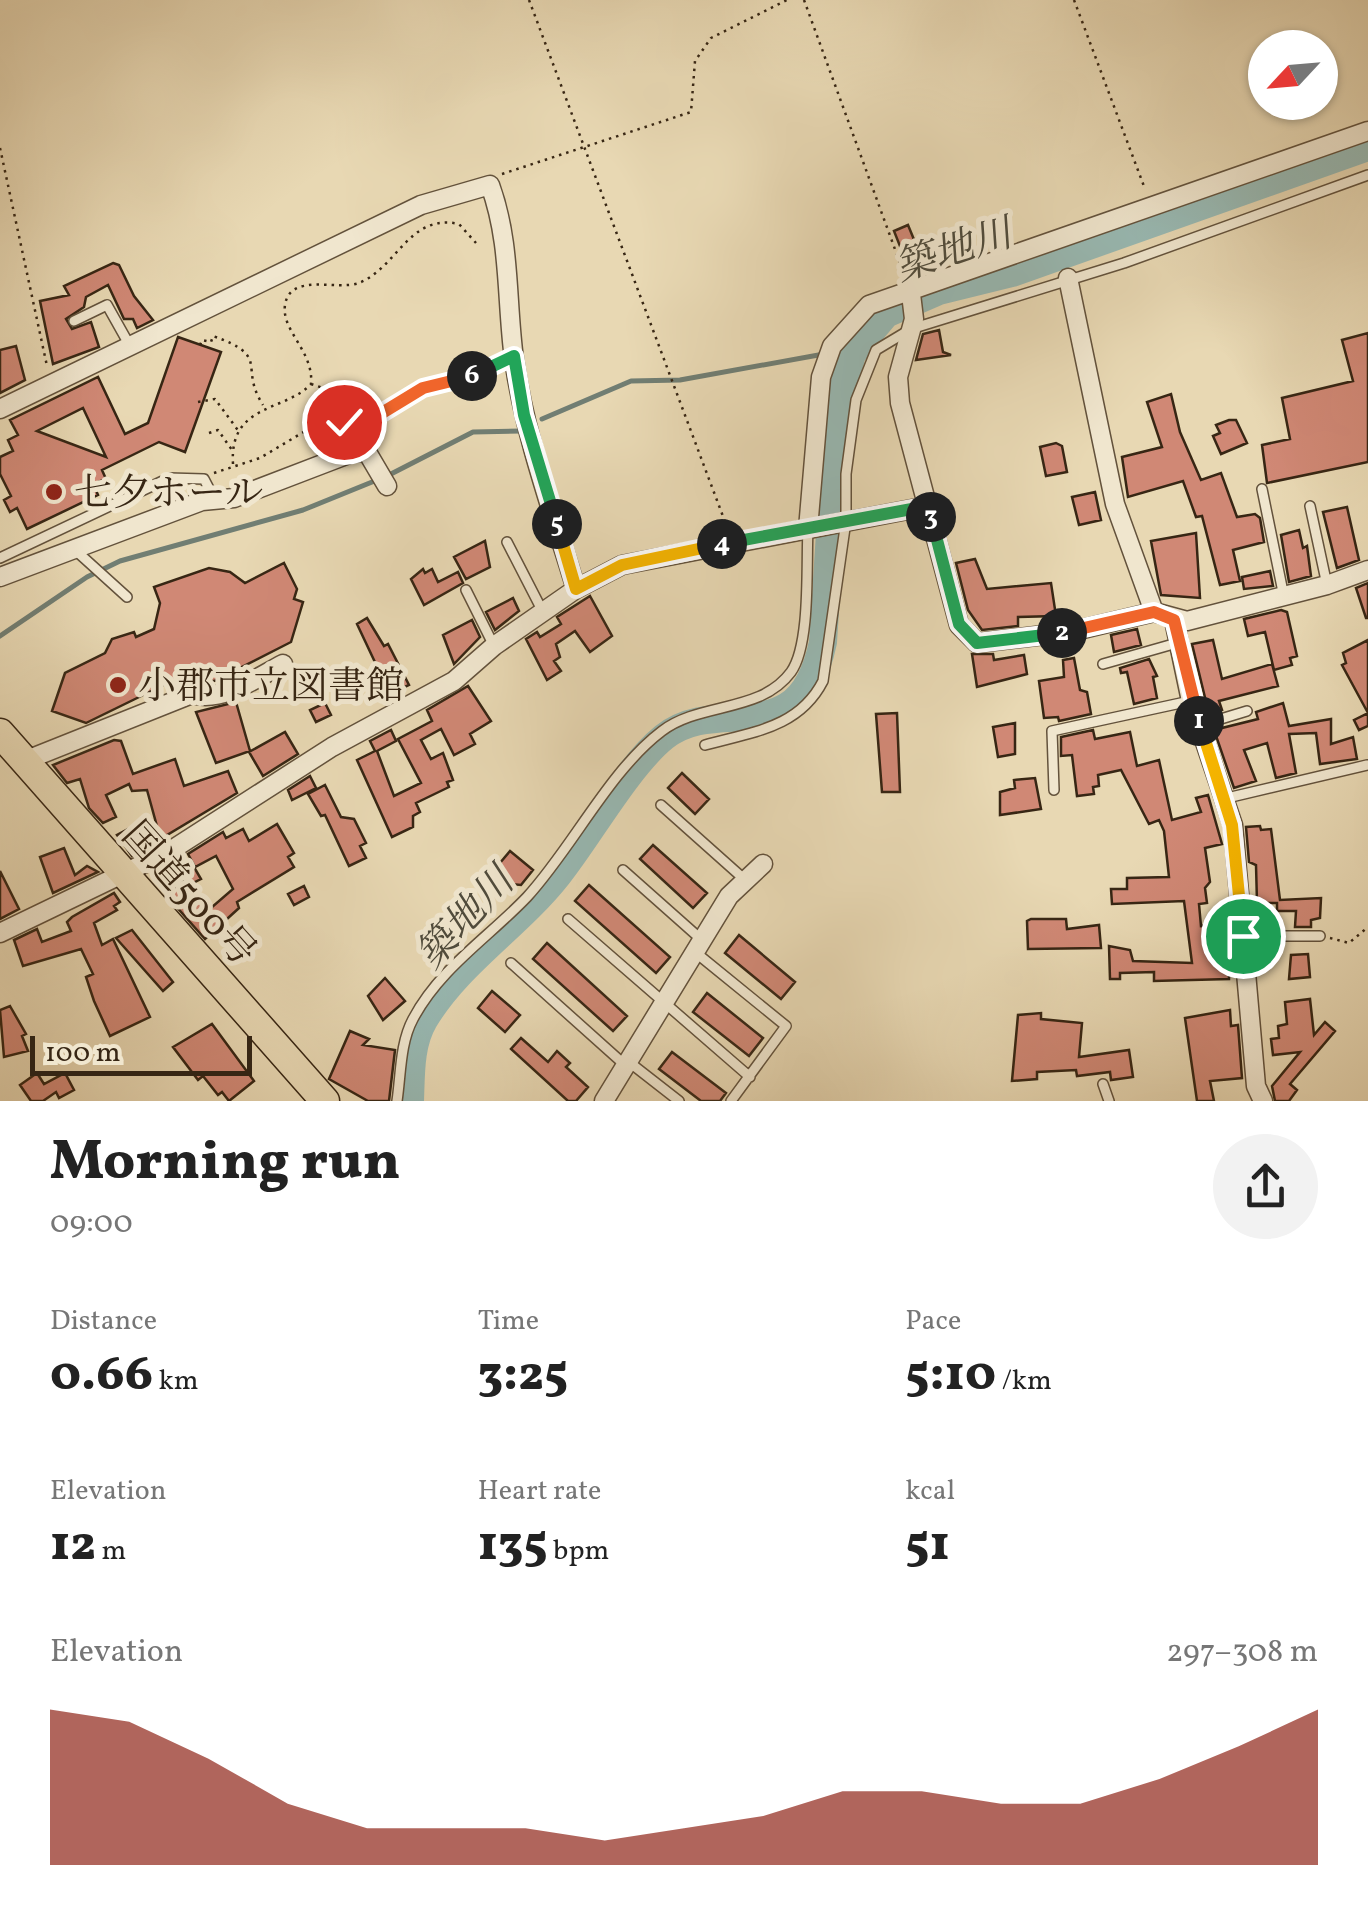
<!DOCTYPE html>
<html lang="en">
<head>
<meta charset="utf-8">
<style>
  body { margin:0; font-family:Vollkorn,"Noto Serif JP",serif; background:#f2f2f2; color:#222; height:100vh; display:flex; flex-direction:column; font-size:38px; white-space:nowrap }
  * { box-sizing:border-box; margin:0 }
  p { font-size:32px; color:#767676 }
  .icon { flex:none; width:55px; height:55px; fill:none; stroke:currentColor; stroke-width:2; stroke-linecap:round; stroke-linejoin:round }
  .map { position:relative; height:1101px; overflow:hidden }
  .drawer { display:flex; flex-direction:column; background:#fff; flex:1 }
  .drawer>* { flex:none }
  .needle { width:65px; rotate:244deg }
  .controls { position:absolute; left:1248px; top:30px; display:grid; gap:20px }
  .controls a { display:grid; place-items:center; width:90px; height:90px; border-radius:50%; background:#fff; box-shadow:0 2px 8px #0004; font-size:50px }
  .scale { position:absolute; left:30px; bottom:25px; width:222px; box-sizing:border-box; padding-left:10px; border:5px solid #372614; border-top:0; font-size:28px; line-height:35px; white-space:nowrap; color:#372614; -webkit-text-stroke:8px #f0e6ce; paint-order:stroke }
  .pin { position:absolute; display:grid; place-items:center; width:85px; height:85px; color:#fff; margin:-42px; border:5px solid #fff; border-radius:50%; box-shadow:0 2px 10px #0007 }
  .km { position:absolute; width:50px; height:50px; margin:-25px; border-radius:50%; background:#222; color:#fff; font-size:28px; line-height:50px; text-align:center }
  .round { display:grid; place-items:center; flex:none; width:105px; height:105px; border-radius:52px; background:#f2f2f2 }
  .head { display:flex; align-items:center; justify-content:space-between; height:170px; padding:0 50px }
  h1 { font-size:55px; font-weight:800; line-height:75px }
  .stats { display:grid; grid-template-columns:repeat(3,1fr); gap:15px; height:170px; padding:10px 50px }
  .stats div { display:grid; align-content:center }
  .stats b { font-size:50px; font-weight:800 }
  .stats small { font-size:28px; font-weight:400 }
  .stats p { font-size:28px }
  .chart { height:280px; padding:20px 50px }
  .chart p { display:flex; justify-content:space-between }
  .chart svg { width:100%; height:180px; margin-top:10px; fill:#8f2418; opacity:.7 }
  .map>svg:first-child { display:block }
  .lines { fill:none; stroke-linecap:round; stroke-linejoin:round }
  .stream { stroke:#717e73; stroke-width:5 }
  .river { stroke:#98b9b3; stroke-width:28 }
  .building { fill:#d08875; stroke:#372614; stroke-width:2.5; fill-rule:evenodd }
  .service-casing { stroke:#63523c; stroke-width:12 }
  .minor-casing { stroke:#63523c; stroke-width:21 }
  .trunk-casing { stroke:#372614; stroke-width:31 }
  .path { stroke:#372614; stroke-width:2.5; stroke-dasharray:2.5 5; stroke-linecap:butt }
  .service { stroke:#f0e6ce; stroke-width:9 }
  .minor { stroke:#f0e6ce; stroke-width:18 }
  .trunk { stroke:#e8d8b3; stroke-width:28 }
  .split-1-casing { stroke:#fff; stroke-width:20 }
  .split-2-casing { stroke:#fff; stroke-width:20 }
  .split-3-casing { stroke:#fff; stroke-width:20 }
  .split-4-casing { stroke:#fff; stroke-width:20 }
  .split-5-casing { stroke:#fff; stroke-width:20 }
  .split-6-casing { stroke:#fff; stroke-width:20 }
  .split-7-casing { stroke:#fff; stroke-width:20 }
  .split-1 { stroke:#f5b400; stroke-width:12 }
  .split-2 { stroke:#f0652b; stroke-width:12 }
  .split-3 { stroke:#22a559; stroke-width:12 }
  .split-4 { stroke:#22a559; stroke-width:12 }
  .split-5 { stroke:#f5b400; stroke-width:12 }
  .split-6 { stroke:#22a559; stroke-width:12 }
  .split-7 { stroke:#f0652b; stroke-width:12 }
  .poi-dot { fill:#8f2418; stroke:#f0e6ce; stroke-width:4 }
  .labels { text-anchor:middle; stroke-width:10; stroke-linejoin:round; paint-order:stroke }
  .poi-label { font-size:38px; fill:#372614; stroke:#f0e6ce; text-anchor:start }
  .street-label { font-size:38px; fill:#372614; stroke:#f0e6ce }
  .water-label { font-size:40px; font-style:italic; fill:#4f4b3c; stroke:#f0e6ce }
</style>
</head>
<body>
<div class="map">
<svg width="1368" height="1101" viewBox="0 0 1368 1101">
  <rect width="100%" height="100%" fill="#e8d8b3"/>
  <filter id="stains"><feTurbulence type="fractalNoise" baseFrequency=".002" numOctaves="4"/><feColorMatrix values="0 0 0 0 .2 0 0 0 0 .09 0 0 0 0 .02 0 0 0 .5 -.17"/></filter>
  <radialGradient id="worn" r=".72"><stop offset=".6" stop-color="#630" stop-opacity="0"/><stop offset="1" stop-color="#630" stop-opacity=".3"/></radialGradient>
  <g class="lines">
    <path class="stream" d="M 843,345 L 863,336
      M 542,419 L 631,381 L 680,380 L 824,354
      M 387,476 L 473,432 L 521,431
      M 0,636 L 87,577 L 120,561 L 303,510 L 377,480"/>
    <path class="river" d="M 410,1101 C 411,1073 410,1044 424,1020 C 458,963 517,927 558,875 C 589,836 627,767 664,737 C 721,692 799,758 823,642 L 838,409 L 852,354 L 886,314 L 939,291 L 1012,273 L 1368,147"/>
  </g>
  <path class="building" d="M 908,225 L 915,242 L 922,239 L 929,247 L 934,269 L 911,274 L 894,231 Z
    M 113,263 L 119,265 L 134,296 L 153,320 L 137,328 L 133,319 L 124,319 L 108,285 L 86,297 L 84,307 L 66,319 L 72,329 L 91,322 L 99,347 L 53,364 L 40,301 L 69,295 L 64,286 Z
    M 939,330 L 943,352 L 951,355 L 916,360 L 923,334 Z
    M 1368,333 L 1368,462 L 1267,483 L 1262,445 L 1290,439 L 1282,398 L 1353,381 L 1342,340 Z
    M 178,337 L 221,352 L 185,452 L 159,442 L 102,470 L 106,479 L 93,484 L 98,495 L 27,529 L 17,508 L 10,512 L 4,500 L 11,496 L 0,474 L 0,457 L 13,451 L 8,440 L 18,435 L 10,420 L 98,377 L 125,434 L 148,423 ZM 83,408 L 106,457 L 37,431 Z
    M 16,346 L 25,380 L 0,393 L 0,350 Z
    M 1171,394 L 1180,432 L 1201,480 L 1221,473 L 1237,517 L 1255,514 L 1260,518 L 1264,542 L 1233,550 L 1240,581 L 1220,585 L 1202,516 L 1196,517 L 1183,481 L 1128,497 L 1122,457 L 1162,447 L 1147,402 Z
    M 1229,420 L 1236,420 L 1247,443 L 1221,454 L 1213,436 L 1220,433 L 1216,425 Z
    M 1056,443 L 1062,446 L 1067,472 L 1046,476 L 1040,447 Z
    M 1095,492 L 1101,520 L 1079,525 L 1072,497 Z
    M 1347,507 L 1359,560 L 1337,568 L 1323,512 Z
    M 1299,530 L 1303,548 L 1307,546 L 1311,576 L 1289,582 L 1281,535 Z
    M 1196,533 L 1200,598 L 1161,595 L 1151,541 Z
    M 485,541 L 490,567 L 466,579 L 454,557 Z
    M 975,559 L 987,589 L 1051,583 L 1056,616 L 1018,617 L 1018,626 L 982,630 L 968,610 L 956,563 Z
    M 284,563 L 297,589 L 294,599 L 303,602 L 291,642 L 230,673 L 228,678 L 204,683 L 176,679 L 86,723 L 52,711 L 65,673 L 105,653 L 112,639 L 134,632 L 136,637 L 154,629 L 160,603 L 154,587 L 209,568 L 230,572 L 245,583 Z
    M 423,569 L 425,573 L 432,569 L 438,582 L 458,572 L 463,583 L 424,605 L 411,579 Z
    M 1270,571 L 1273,586 L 1244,589 L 1242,577 Z
    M 1368,583 L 1368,618 L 1366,618 L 1356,588 Z
    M 590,596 L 612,636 L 590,652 L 575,631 L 556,644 L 560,657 L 554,661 L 561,671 L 547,680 L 526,639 L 537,632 L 540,637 L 561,624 L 557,617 Z
    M 513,598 L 519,611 L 495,630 L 486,612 Z
    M 1281,610 L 1287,612 L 1297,656 L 1290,658 L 1292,665 L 1274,670 L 1265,632 L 1248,636 L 1244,619 Z
    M 367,618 L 384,646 L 388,644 L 409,685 L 390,694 L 357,624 Z
    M 472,620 L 480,637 L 454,664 L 443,635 Z
    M 1137,629 L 1141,645 L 1114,652 L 1111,635 Z
    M 1213,640 L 1222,679 L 1272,664 L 1278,686 L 1219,701 L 1222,710 L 1209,714 L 1192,644 Z
    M 1368,640 L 1368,726 L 1359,730 L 1354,720 L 1368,713 L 1342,665 L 1346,663 L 1343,653 Z
    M 972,654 L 993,654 L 994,660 L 1024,655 L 1027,674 L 977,687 Z
    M 1074,658 L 1080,690 L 1087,692 L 1091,714 L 1059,721 L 1058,717 L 1044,718 L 1039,681 L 1064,677 L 1063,660 Z
    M 1149,659 L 1157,676 L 1153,677 L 1157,698 L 1134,704 L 1127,672 L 1121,673 L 1120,668 Z
    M 468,686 L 491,721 L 470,734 L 475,744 L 454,755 L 441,729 L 421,740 L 431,759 L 443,753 L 453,780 L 447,782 L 449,787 L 416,803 L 420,812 L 413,816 L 413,827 L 392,837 L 357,760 L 375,751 L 370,741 L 391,730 L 396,741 L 377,751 L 394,796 L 421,783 L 398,739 L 432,721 L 427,710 Z
    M 236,702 L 250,751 L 216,763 L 196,712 Z
    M 325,703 L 331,715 L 316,722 L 310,710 Z
    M 1283,703 L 1289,726 L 1331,719 L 1331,744 L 1353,737 L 1357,759 L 1320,764 L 1316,733 L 1289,734 L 1296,773 L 1276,778 L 1267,743 L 1244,750 L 1256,781 L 1234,788 L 1214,730 L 1258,719 L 1256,712 Z
    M 897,713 L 900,792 L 882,792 L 876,714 Z
    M 1015,723 L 1015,754 L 998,757 L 993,727 Z
    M 1093,730 L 1095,739 L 1130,732 L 1137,766 L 1159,760 L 1172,820 L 1201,812 L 1196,798 L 1208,795 L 1222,844 L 1205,848 L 1210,882 L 1205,888 L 1207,903 L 1199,904 L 1201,926 L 1210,925 L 1212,961 L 1229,960 L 1229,979 L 1154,981 L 1154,972 L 1120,973 L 1120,979 L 1110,979 L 1109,946 L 1130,950 L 1133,961 L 1192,963 L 1184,901 L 1112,904 L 1111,889 L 1127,889 L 1127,878 L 1169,877 L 1164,831 L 1159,820 L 1149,824 L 1121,770 L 1098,775 L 1099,786 L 1093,787 L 1094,794 L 1077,796 L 1072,755 L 1061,756 L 1061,737 Z
    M 285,732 L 298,754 L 263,776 L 249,752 Z
    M 114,740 L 121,741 L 133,774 L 175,759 L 184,786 L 228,771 L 237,793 L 132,856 L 117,835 L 132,827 L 139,841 L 158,830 L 147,790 L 132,791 L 129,784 L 106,795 L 116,817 L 103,823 L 89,808 L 80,779 L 67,783 L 53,765 Z
    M 682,773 L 709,799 L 695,814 L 668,788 Z
    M 310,776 L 316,788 L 292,800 L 288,790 Z
    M 1035,778 L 1041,809 L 1000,815 L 1000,792 L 1015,788 L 1014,780 Z
    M 325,785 L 341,817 L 354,819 L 366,843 L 360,846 L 366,858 L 349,866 L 325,815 L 321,816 L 308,794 Z
    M 277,824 L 294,853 L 288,857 L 294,867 L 237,902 L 239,908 L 205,939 L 167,896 L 184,881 L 178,869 L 191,862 L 201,879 L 191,884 L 211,908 L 233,889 L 216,856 L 195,867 L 188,854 L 223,832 L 226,838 L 243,829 L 249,841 Z
    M 1260,826 L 1261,830 L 1271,829 L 1280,900 L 1321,898 L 1320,918 L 1311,920 L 1311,927 L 1295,927 L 1296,911 L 1277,911 L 1277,903 L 1257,903 L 1256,865 L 1249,862 L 1246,827 Z
    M 653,845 L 707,893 L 693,908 L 640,859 Z
    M 64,848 L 75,875 L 87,866 L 98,872 L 53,893 L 40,857 Z
    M 510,851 L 533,870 L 521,885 L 511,884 L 504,892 L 493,882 L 500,875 L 494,870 Z
    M 0,871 L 19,909 L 0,919 Z
    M 589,885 L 670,957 L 656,973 L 575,901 Z
    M 304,886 L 309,897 L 294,905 L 288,894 Z
    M 114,893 L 120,902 L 114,906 L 117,910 L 94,923 L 102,945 L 113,939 L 150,1017 L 110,1036 L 94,1001 L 86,977 L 93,974 L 81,949 L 23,966 L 14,940 L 37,929 L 42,942 L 71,931 L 67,922 L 72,917 Z
    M 1031,919 L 1066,919 L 1067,929 L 1099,925 L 1101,948 L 1028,949 L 1027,921 Z
    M 132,930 L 173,982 L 163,991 L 116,938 Z
    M 739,935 L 795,982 L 781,999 L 725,953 Z
    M 547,943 L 627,1016 L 613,1031 L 533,959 Z
    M 1308,954 L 1310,977 L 1289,979 L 1291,955 Z
    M 385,978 L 405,1001 L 383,1020 L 368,996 Z
    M 492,991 L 520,1015 L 505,1032 L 478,1008 Z
    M 707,993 L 763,1038 L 749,1056 L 693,1012 Z
    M 1310,999 L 1314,1035 L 1325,1022 L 1335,1031 L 1290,1084 L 1297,1090 L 1289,1101 L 1275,1101 L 1272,1086 L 1300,1052 L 1273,1055 L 1271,1039 L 1279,1038 L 1278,1026 L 1287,1024 L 1285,1002 Z
    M 10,1006 L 26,1034 L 22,1036 L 28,1051 L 4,1057 L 0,1010 Z
    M 1230,1010 L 1231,1026 L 1238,1025 L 1242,1078 L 1210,1081 L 1214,1101 L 1197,1101 L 1185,1018 Z
    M 1041,1013 L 1041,1019 L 1082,1023 L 1079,1057 L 1129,1050 L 1133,1077 L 1111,1080 L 1110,1072 L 1077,1076 L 1076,1070 L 1037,1072 L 1037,1079 L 1012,1081 L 1018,1015 Z
    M 212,1024 L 254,1081 L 229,1101 L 222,1092 L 218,1095 L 203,1076 L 198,1080 L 173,1047 Z
    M 350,1031 L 369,1039 L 363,1045 L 395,1050 L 389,1101 L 368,1101 L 329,1079 Z
    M 521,1038 L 548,1062 L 557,1051 L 570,1063 L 566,1067 L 588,1087 L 576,1101 L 568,1101 L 511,1049 Z
    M 672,1052 L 726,1093 L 720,1101 L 701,1101 L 659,1069 Z
    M 37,1073 L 44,1084 L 65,1073 L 74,1090 L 59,1098 L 56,1092 L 43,1101 L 31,1101 L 20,1085 Z"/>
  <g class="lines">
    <defs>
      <path id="service" d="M 74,321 L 107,305 L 130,346
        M 1262,489 L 1284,597
        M 1310,506 L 1327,585
        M 507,542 L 543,612
        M 74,549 L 127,597
        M 0,558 L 169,478 L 204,479 L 215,500
        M 466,590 L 494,646
        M 1103,664 L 1177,643
        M 1201,725 L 1247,711
        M 705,745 C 752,732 799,728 823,681 L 846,521 L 846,474 L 856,400 L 876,350 L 911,329 L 1124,263 L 1368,175
        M 1054,790 L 1052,731 L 1190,701
        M 1227,798 L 1367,765
        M 661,805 L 744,879
        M 623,870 L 703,941
        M 568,919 L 750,1077
        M 1243,936 L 1320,936
        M 695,952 L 786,1026 L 731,1101
        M 511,963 L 626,1066
        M 629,1062 L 679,1101
        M 1103,1084 L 1109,1101
        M 397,1101 C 401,1074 400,1043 413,1019 C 440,968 489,937 527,897 C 573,847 609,771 662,731 C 700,702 761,713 791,672 C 811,644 806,563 808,529"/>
      <path id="minor" d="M 1068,278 L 1115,504 L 1154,612
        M 911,294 L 914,319 L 898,377 L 900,403 L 959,625 L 977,643 L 1070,632 L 1154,612 L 1187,621 L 1327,585 L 1368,570
        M 0,409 L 421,205 L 490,185 C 511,243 506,299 514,359 C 525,437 553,513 576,589
        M 808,529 L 821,377 L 832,346 L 869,305 L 1368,131
        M 0,577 L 202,501 L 234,498 L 354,452 L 367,452 L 387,486
        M 1174,620 L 1191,701 L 1233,825 L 1256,1086 L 1263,1101
        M 24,761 L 192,694 C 223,703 256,678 283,664
        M 0,933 L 170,851 L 332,747 L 454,681 L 494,646 L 576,589 L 622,565 L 928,506
        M 604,1101 L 729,896 L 763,864"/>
      <path id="trunk" d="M 0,733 L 325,1101"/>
    </defs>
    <use href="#service" class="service-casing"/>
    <use href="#minor" class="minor-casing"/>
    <use href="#trunk" class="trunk-casing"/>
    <path class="path" d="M 529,0 L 727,527
      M 804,0 L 904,274
      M 1074,0 L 1145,189
      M 0,148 L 47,366
      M 502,174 L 691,112 L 695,61 L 711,38 L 787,0
      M 200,345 L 202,340 L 211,342 L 213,336 C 272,357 238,366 263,405
      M 311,384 L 332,391 L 348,420
      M 198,402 L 215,399 L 240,433
      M 209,433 L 218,430 L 232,450
      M 233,464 C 229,403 285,412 311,384 C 314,351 281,331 285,305 C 290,272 338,291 359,283 C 398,267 409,213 459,224 L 476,243
      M 214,473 L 260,458 L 312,427 L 377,416 L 423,388 L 467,379 L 498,360
      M 1330,938 L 1349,943 L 1368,927"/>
    <use href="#service" class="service"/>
    <use href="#minor" class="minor"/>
    <use href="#trunk" class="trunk"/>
  </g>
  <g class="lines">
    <defs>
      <path id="split-1" d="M 1199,721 L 1232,825 L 1243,936"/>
      <path id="split-2" d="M 1062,633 L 1154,612 L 1174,620 L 1199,721"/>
      <path id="split-3" d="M 931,517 L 959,624 L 977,643 L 1062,633"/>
      <path id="split-4" d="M 722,544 L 928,506 L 931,517"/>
      <path id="split-5" d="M 557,524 L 576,589 L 622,565 L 722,544"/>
      <path id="split-6" d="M 472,376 L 514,356 L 524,415 L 557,524"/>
      <path id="split-7" d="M 344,422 L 377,416 L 423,388 L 472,376"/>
    </defs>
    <use href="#split-1" class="split-1-casing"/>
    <use href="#split-2" class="split-2-casing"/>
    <use href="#split-3" class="split-3-casing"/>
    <use href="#split-4" class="split-4-casing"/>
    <use href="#split-5" class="split-5-casing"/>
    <use href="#split-6" class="split-6-casing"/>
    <use href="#split-7" class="split-7-casing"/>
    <use href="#split-1" class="split-1"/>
    <use href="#split-2" class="split-2"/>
    <use href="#split-3" class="split-3"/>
    <use href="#split-4" class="split-4"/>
    <use href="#split-5" class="split-5"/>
    <use href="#split-6" class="split-6"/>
    <use href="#split-7" class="split-7"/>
  </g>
  <g class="poi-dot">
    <circle cx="54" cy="492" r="10"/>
    <circle cx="118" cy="685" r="10"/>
  </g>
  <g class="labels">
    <g class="poi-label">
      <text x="74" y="505">七夕ホール</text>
      <text x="138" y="698">小郡市立図書館</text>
    </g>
    <g class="street-label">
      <text transform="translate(190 893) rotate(48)" y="13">国道500号</text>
    </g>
    <g class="water-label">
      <text transform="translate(953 249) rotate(-18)" y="14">築地川</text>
      <text transform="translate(464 917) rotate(-47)" y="14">築地川</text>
    </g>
  </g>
  <rect width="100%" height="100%" filter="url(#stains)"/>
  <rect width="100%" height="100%" fill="url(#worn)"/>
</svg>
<div class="controls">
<a><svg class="needle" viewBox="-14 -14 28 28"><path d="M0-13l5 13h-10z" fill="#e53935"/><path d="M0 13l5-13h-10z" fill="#767676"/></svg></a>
</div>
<div class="scale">100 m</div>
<div class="pin" style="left:1243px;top:936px;background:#1e9e55"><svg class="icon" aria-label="arrive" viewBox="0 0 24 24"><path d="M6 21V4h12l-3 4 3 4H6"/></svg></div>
<div class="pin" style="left:344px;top:422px;background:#d93025"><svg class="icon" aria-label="check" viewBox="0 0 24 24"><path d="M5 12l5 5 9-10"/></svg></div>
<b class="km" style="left:1199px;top:721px">1</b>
<b class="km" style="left:1062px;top:633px">2</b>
<b class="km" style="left:931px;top:517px">3</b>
<b class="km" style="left:722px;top:544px">4</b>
<b class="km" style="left:557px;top:524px">5</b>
<b class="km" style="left:472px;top:376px">6</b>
</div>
<section class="drawer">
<div class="head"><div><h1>Morning run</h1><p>09:00</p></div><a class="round"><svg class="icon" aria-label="share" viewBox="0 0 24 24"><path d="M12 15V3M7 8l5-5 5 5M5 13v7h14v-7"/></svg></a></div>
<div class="stats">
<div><p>Distance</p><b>0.66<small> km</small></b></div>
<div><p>Time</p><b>3:25</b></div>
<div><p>Pace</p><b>5:10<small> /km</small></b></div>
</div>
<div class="stats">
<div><p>Elevation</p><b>12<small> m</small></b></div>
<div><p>Heart rate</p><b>135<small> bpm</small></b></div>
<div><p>kcal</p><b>51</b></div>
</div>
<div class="chart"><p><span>Elevation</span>297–308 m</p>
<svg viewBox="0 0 160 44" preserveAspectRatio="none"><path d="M0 44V6L10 9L20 18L30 29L40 35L50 35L60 35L70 38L80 35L90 32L100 26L110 26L120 29L130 29L140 23L150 15L160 6V44z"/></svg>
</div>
</section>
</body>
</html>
